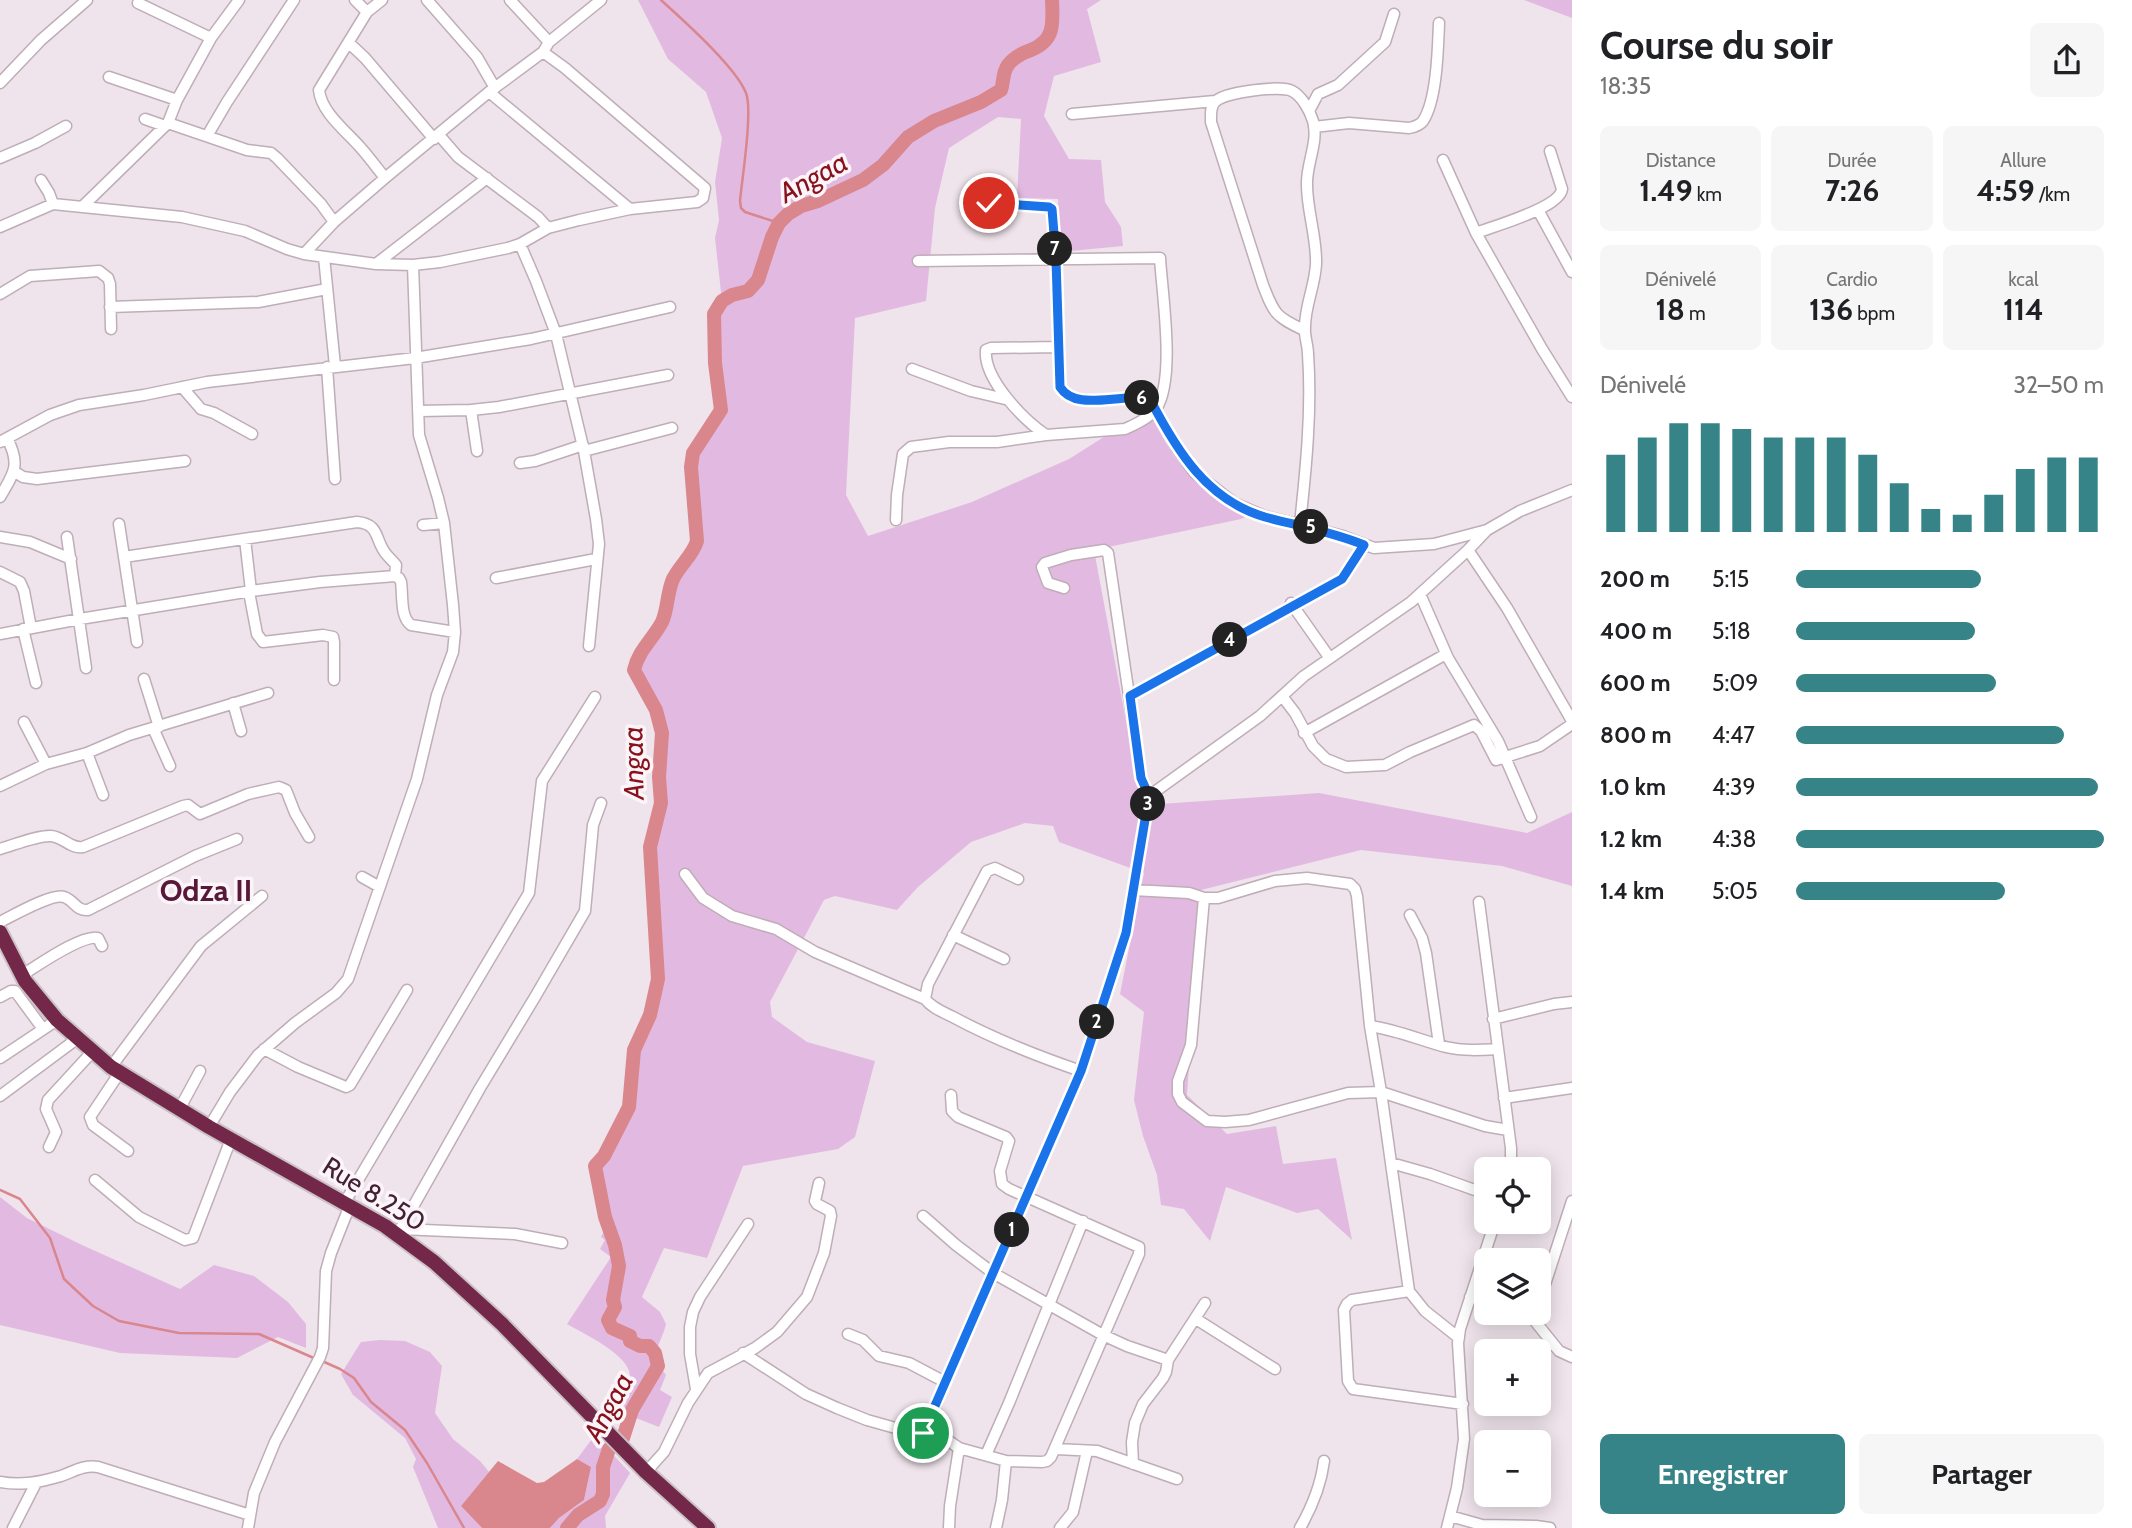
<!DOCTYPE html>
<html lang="fr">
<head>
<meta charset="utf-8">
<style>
  body { margin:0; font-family:Cabin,sans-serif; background:#f6f6f6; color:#202124; height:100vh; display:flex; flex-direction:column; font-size:26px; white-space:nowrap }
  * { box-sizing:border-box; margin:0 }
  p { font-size:23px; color:#757577 }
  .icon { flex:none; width:38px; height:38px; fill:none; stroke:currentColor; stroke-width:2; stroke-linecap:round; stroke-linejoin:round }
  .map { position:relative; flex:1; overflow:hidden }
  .details { display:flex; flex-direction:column; background:#fff; width:560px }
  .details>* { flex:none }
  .tools { position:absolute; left:1474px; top:1157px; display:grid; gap:14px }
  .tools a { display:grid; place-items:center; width:77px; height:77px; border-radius:10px; background:#fff; box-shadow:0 4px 18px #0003; font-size:35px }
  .pin { position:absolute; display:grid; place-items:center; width:60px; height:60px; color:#fff; margin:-30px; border:4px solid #fff; border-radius:50%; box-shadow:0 2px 7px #0007 }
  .km { position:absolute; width:35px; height:35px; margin:-18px; border-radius:50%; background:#222; color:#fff; font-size:19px; line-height:35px; text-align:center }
  .round { display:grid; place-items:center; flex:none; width:74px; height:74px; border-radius:10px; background:#f6f6f6 }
  .head { display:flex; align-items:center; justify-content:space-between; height:119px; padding:0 28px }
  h1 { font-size:38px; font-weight:700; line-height:52px }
  .figures { display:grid; grid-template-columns:repeat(3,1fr); gap:10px; height:119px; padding:7px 28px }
  .figures div { display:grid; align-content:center; border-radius:10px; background:#f6f6f6; text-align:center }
  .figures b { font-size:30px; font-weight:700 }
  .figures small { font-size:19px; font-weight:400 }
  .figures p { font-size:19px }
  .chart { height:196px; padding:14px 28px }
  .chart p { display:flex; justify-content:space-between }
  .chart svg { width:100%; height:126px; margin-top:7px; stroke:#368487; stroke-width:6 }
  .action { display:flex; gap:14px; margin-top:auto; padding:14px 28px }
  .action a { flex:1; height:80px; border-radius:10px; background:#368487; color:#fff; font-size:28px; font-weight:700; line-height:80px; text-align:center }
  .action a+a { background:#f6f6f6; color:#202124 }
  ul { padding:0 28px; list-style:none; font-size:23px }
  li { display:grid; grid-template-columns:112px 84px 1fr; align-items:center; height:52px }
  li i { height:18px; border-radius:9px; background:#368487 }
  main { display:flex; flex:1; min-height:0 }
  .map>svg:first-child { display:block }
  .green { fill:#e2bae1 }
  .water { fill:#da868d }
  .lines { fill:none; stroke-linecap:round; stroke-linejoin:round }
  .stream { stroke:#da868d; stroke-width:2.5 }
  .river { stroke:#da868d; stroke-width:14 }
  .minor-casing { stroke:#bfadb7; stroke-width:13 }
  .highway-casing { stroke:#cac1c6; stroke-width:18 }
  .minor { stroke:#fff; stroke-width:10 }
  .highway { stroke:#73284a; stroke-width:14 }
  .route-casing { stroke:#fff; stroke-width:14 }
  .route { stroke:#1a73e8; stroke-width:9 }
  .labels { text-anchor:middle; stroke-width:7; stroke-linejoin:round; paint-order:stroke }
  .street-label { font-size:26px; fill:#432032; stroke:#fbf5f9 }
  .water-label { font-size:28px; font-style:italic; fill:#87121b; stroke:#fbf5f9 }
  .quarter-label { font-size:30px; font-weight:bold; fill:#581938; stroke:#fbf5f9 }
</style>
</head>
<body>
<main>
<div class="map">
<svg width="1572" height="1528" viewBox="0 0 1572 1528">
  <rect width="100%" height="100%" fill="#efe4eb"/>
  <path class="green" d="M 638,0 L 1101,0 L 1087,9 L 1101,62 L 1054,76 L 1044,116 L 1069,159 L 1101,160 L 1105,202 L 1121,227 L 1123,246 L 1060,252 L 1058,199 L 1017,198 L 1021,119 L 998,117 L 949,148 L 935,208 L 926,301 L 855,318 L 846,495 L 868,536 L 972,502 L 1069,459 L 1148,409 C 1159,430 1170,453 1186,471 C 1203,490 1228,502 1250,515 L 1241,519 L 1094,550 L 1135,769 L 1160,804 L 1319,793 L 1527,833 L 1572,812 L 1572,886 L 1502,866 L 1361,850 L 1201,890 L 1187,1095 L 1227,1134 L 1276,1126 L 1283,1164 L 1336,1158 L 1352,1240 L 1318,1209 L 1297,1213 L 1226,1187 L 1210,1241 L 1184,1209 L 1161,1205 L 1157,1175 L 1143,1136 L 1134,1100 L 1144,1012 L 1120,994 L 1144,873 L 1059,842 L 1053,826 L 1025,823 L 971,842 L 918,887 L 897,910 L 835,896 L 824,900 L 770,1002 L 772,1017 L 807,1042 L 875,1061 L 855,1137 L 838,1149 L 743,1166 L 707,1258 L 664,1248 L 642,1297 L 660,1312 L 666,1324 C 660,1348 648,1353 666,1375 L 660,1390 L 672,1397 L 659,1427 L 618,1411 C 623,1401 632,1387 630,1375 C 628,1354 584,1334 567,1324 L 611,1257 L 600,1249 L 605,1240 L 601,1237 L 606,1227 L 595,1166 L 604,1156 L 629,1107 L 634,1050 L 650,1015 L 658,979 L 650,847 L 661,803 L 659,777 L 662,733 L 656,710 L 634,670 L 636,660 L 663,620 L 669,588 L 674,576 L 695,548 L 697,530 L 691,467 L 693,453 L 721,410 L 715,363 L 714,314 L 722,301 L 715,238 L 719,220 L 715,182 L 722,138 L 706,92 L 668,59 Z
    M 1524,0 L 1572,0 L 1572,18 Z
    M 0,1197 L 27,1218 L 82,1245 L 180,1289 L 214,1265 L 254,1276 L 288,1302 L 306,1324 L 306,1348 L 278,1337 L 237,1358 L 120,1353 L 0,1325 Z
    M 380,1340 L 405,1341 L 430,1352 L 442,1366 L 435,1413 L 453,1439 L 480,1461 L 489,1472 L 461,1506 L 482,1528 L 438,1528 L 413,1467 L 416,1459 L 405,1438 L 353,1395 L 341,1374 L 361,1342 Z
    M 595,1435 L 630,1473 L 605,1516 L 606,1528 L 550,1528 L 559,1518 L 584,1500 L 591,1467 L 577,1459 Z"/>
  <path class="water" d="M 577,1459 L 591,1467 L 584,1500 L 559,1518 L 550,1528 L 482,1528 L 461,1506 L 498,1461 L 537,1483 L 544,1482 Z"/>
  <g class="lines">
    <path class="stream" d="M 661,0 C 683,20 736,67 746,93 C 753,111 742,179 740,201 L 741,208 L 745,212 L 779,223
      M 0,1190 L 20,1199 L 50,1238 L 64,1279 L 93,1306 L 119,1321 L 179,1333 L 259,1334 L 316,1359
      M 322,1361 L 340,1369 L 354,1378 L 371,1402 L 405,1430 L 427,1463 L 464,1528"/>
    <path class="river" d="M 567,1528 L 578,1515 L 600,1501 L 603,1494 L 603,1467 L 609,1449 L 623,1438 L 632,1410 L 658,1366 L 655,1353 L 649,1346 L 640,1346 L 630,1341 L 630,1336 L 612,1328 L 608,1320 L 615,1307 L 613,1300 L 619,1266 L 615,1245 L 605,1217 L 595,1166 L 604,1156 L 629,1107 L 634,1050 L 650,1015 L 658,979 L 650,847 L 661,803 L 659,777 L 662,733 L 656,710 L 634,670 C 638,651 653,639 662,622 C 668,609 667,592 673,579 C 680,565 693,555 697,541 L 691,467 L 693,453 L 721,410 L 715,363 L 714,314 L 722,301 L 732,295 L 748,291 L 758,280 L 772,237 L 779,223 L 788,214 L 801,206 L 818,201 L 863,180 L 883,165 L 908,137 L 934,121 L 981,102 L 1001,90 C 1004,82 1002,73 1008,65 C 1014,57 1022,53 1031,50 C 1055,40 1053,24 1052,0"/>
    <defs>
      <path id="minor" d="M 355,0 L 367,12
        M 382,0 L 367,12 L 319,90 C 321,112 346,131 360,147 C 369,157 377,168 385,178
        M 427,0 L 477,57 L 495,88
        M 510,0 L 549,42 L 543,52
        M 138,3 L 211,38
        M 549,42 L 601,0
        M 349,43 L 365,58 L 434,139
        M 109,77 L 177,100
        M 0,83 L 41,40 L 87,0
        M 489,92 L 630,209
        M 1309,111 L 1318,94 L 1338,85 L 1385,42 L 1394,14
        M 1072,114 L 1215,101
        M 145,119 L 165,126
        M 168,123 L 247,150 L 271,153 L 277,158 L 321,204 L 334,222
        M 1314,127 L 1349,123 L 1409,128 C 1414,127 1420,125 1423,121 C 1437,100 1438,48 1439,23
        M 439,135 L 458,157 L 538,217 L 548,228
        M 207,136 L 227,102 L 294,0
        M 0,158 L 35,143 L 66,126
        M 1443,160 L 1476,233 L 1542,349 L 1572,397
        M 41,180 L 49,193 L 53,204
        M 989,203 L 1043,206 L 1052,209 L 1056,259 L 1060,387 C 1077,414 1125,390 1151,401 L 1177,448 L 1194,472 L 1234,503 L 1264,516 L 1343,536 L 1374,548 L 1434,544 L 1487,530 L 1520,511 L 1572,490
        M 82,207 L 168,123 L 177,100 L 211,38 L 239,0
        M 1538,210 L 1572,272
        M 0,227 L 53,204 L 182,217 L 245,231 L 287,249 L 304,254 L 376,264 L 413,265 L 440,262 L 508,248 L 520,244 L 548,228 L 579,220 L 630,209 L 697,202 L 703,198 L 705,188 L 565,68 L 543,52 L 489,92 L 385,178 L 334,222 L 304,254
        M 1476,233 C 1494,226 1560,208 1562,189 L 1550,151
        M 520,244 L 536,281 L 556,334 L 584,451 L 596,519 L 599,544 L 589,646
        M 324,257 L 335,366
        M 376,264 L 487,178
        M 0,294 L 30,276 L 99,271 L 108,278 L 110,284 L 111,329
        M 110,307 L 258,302 L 327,289
        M 327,367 L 335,479
        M 912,369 L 971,391 L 1005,399
        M 182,387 L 201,409 L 214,413 L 252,434
        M 471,410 L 477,451
        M 419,411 L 471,410 L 499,407 L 668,375
        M 1046,435 C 1024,420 983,379 986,350 L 991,348 L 1058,347
        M 0,442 L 50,415 L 79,405 L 144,395 L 207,382 L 415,358 L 531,339 L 670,307
        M 584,451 L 672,428
        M 520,463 L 535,461 L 583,445
        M 15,472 L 23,477 L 37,479 L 185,461
        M 0,497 C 14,473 21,465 7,438
        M 896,520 L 897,495 L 903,454 L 911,447 L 949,442 L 997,442 L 1046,435 L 1125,429 C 1134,425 1150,418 1156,409 C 1176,379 1162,294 1160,258 L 918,261
        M 119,524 L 137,642
        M 1300,524 C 1306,468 1312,410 1308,354 C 1308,345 1304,336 1305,327 C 1305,305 1315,286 1316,264 C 1317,238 1307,211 1307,185 C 1306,164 1319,142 1313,121 C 1310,111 1302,96 1292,91 C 1281,85 1223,92 1215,102 C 1210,107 1211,115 1211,122 L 1263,285 C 1274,314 1276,317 1304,330
        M 423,525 L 444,523
        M 0,537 L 30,542 L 71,559
        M 67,537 L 86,668
        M 245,539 L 251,591
        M 1468,550 L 1507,608 L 1572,721
        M 124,557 L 357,522 C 379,524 375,538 384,551 C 387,556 392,560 396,565 L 395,576 L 399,578 L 401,582 C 403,596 400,617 411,625 L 455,632
        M 0,572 L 20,582 L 24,591 L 31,628
        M 496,578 L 596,559
        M 249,592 L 257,634 L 263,642 L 323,635 L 333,637 L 334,642 L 334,680
        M 1420,594 L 1448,658 L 1498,741 L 1531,817
        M 1291,603 L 1329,657
        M 23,629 L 36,683
        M 0,634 L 80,619 L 251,591 L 320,582 L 395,576
        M 144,679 L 159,727
        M 1130,696 L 1342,579 L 1364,545
        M 1282,696 L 1295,713 L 1313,746 L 1326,759 L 1346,767 L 1385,765 L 1410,752 L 1474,725 L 1481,731 L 1496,760 L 1540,746 L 1572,724
        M 233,703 L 241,731
        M 24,722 L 46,764
        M 153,728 L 170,766
        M 1304,733 L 1446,654
        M 87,753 L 103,795
        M 0,786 L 46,764 L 87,753 L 129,735 L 268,693
        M 1149,796 L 1260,716 L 1304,676 L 1411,602 L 1468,550 L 1486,531
        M 0,849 C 14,845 38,835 51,836 C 64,837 70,849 83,847 L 183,806 L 188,805 L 200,814 L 248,794 L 279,787 L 286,790 L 295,813 L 309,837
        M 685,874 L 703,898 L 732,916 L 776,929 L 815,952 L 925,999
        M 362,877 L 378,886
        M 1018,879 L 995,868 L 987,871 L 928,984 L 925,999 C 932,1008 943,1012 953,1017 C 994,1039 1037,1056 1081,1071
        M 1133,890 L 1189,893 L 1204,898 L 1218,898 L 1275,881 L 1307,878 L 1350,884 L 1355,889 L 1357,896 L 1370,1026 L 1381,1092 L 1348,1093 L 1249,1120 L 1225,1122 L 1207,1121 L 1182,1102 L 1178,1094 L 1178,1081 L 1191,1045 L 1204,898
        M 1479,902 L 1511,1148 L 1511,1169
        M 1410,915 L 1422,938 L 1426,953 L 1439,1044
        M 0,922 C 12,916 52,893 64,897 C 74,900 76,911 88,910 L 195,856 L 237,839
        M 953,935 L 1004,959
        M 22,975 C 37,966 82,934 98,938 L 102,946
        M 0,997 L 11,991 L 15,991 L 43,1029
        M 1493,1019 L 1554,1004 L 1572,1002
        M 1370,1026 C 1397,1030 1420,1040 1446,1047 C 1463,1051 1480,1050 1497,1049
        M 264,1049 L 298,1067 L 346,1087 L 350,1085 L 407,990
        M 0,1058 L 57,1020
        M 111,1067 L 201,946 L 262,896
        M 120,1072 L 90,1117 L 93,1125 L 128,1151
        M 951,1095 L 952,1111 L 958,1117 L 1006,1137 L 1009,1141 L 1000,1171 L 1002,1184 L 1009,1189 L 1139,1247 L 1139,1254 L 1051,1457 L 1047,1461 L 1042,1462 L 1006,1461 L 959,1448
        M 0,1096 L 78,1038
        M 1504,1098 L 1572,1088
        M 180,1108 L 200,1071
        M 209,1127 L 230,1092 L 258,1055 L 295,1023 L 336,993 L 348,979 L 417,779 L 437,695 L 453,652 L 455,632 L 453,605 L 444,523 L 438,498 L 419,435 L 413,265
        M 49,1147 L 56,1132 L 46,1109 L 48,1100 L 93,1051
        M 1391,1163 L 1430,1174 L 1486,1194
        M 95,1180 L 139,1217 L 185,1240 L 193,1238 L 231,1139
        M 345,1202 L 529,893 L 542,781 L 595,697
        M 923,1216 L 956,1245 L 993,1273 L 1103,1335 L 1127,1346 L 1168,1360
        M 401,1229 L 515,1234 L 562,1243
        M 397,1235 L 480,1088 L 535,997 L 585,911 L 593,825 L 601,803
        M 1409,1291 L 1352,1300 L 1347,1304 L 1344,1310 L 1348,1381 L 1353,1389 L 1463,1404
        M 1470,1297 L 1486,1302
        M 1538,1306 L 1572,1201
        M 1516,1312 L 1534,1320 L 1559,1351 L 1572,1357
        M 1196,1319 L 1275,1369
        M 848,1334 L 863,1340 L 879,1356 L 909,1363 L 945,1382
        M 1459,1338 L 1425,1311 L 1409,1291 L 1381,1092 L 1485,1126 L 1508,1130
        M 743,1353 L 806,1394 L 837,1408 L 867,1420 L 917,1434 L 931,1429
        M 696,1389 L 690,1354 L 690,1327 L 693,1312 L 700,1297 L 748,1224
        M 1056,1449 L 1097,1451 L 1177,1479
        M 986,1455 L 1009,1403 L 1083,1221
        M 1133,1464 L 1132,1442 L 1135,1423 L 1143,1404 L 1163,1378 L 1166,1372 L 1168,1360 L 1205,1303
        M 646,1472 L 664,1452 L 688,1403 L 708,1373 L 755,1348 L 777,1332 L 807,1297 L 824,1253 L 831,1216 L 830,1211 L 817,1204 L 815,1201 L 819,1183
        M 0,1482 C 21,1486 40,1482 61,1476 C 75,1471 83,1465 98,1467 L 250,1515
        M 1450,1516 L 1482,1525 L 1536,1526 L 1550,1528
        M 13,1528 L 36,1483
        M 248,1528 L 254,1493 L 275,1442 L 320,1357 L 323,1348 L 326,1271 L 331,1253 L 350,1205
        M 949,1528 L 950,1506 L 959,1448 L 931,1429 L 930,1420 L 945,1382 L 1081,1071 L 1126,933 L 1149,796 L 1141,777 L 1108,553 L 1104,550 L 1071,555 L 1045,563 L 1042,567 L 1048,583 L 1064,588
        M 996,1528 L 1002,1500 L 1006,1461
        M 1060,1528 L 1073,1512 L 1087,1451
        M 1300,1528 C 1312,1507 1321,1485 1324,1461
        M 1447,1528 L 1457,1488 L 1464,1439 L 1458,1343 L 1460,1329 L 1495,1222"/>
      <path id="highway" d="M 0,932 L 25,981 L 57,1020 L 111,1067 L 209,1127 L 385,1226 L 434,1262 L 502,1324 L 646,1472 L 708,1528"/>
    </defs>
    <use href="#minor" class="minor-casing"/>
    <use href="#highway" class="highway-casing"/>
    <use href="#minor" class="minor"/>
    <use href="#highway" class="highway"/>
  </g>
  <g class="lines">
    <defs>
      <path id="route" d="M 923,1433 L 931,1429 L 930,1420 L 934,1408 L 1081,1071 L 1126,933 L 1149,796 L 1141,778 L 1130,696 L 1342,579 L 1364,545 C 1332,532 1299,526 1265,517 C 1207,500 1177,451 1151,401 C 1125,390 1077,414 1060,387 L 1056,259 L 1052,209 L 1049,207 L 989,203"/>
    </defs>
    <use href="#route" class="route-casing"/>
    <use href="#route" class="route"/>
  </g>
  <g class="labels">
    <g class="street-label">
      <text transform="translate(374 1194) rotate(32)" y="9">Rue 8.250</text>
    </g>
    <g class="water-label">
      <text transform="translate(813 177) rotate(-29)" y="10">Angaa</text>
      <text transform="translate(633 763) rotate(-91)" y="10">Angaa</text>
      <text transform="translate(608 1407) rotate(-62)" y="10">Angaa</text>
    </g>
    <g class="quarter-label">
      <text x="206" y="901">Odza II</text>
    </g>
  </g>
</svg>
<div class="tools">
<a><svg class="icon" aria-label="locate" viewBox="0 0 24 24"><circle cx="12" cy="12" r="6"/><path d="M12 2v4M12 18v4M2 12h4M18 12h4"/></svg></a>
<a><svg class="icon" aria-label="layers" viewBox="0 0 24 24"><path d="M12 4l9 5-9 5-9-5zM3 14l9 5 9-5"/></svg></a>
<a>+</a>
<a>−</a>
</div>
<div class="pin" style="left:923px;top:1433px;background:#1e9e55"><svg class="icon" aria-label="arrive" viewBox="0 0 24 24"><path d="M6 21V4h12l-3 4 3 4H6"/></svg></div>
<div class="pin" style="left:989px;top:203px;background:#d93025"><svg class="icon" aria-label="check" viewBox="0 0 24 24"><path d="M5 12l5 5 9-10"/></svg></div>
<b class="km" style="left:1012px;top:1230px">1</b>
<b class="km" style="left:1097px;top:1022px">2</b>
<b class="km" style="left:1148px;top:804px">3</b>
<b class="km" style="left:1230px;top:640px">4</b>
<b class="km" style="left:1311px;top:527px">5</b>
<b class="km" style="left:1142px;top:398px">6</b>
<b class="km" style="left:1055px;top:249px">7</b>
</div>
<section class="details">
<div class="head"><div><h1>Course du soir</h1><p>18:35</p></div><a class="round"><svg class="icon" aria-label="share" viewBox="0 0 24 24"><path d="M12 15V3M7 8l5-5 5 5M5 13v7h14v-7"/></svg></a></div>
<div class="figures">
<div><p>Distance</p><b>1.49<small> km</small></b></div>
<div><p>Durée</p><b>7:26</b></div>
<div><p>Allure</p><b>4:59<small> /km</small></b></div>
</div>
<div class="figures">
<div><p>Dénivelé</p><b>18<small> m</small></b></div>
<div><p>Cardio</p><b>136<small> bpm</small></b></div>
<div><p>kcal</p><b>114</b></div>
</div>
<div class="chart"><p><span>Dénivelé</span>32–50 m</p>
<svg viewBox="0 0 160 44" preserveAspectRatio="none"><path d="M5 44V17M15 44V11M25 44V6M35 44V6M45 44V8M55 44V11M65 44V11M75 44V11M85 44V17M95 44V27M105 44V36M115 44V38M125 44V31M135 44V22M145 44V18M155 44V18"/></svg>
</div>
<ul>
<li><b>200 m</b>5:15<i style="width:60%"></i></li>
<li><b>400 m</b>5:18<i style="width:58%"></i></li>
<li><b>600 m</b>5:09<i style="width:65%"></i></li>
<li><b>800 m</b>4:47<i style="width:87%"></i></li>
<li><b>1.0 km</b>4:39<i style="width:98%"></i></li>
<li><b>1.2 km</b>4:38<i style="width:100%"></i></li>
<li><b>1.4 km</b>5:05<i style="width:68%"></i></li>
</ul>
<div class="action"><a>Enregistrer</a><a>Partager</a></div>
</section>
</main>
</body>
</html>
